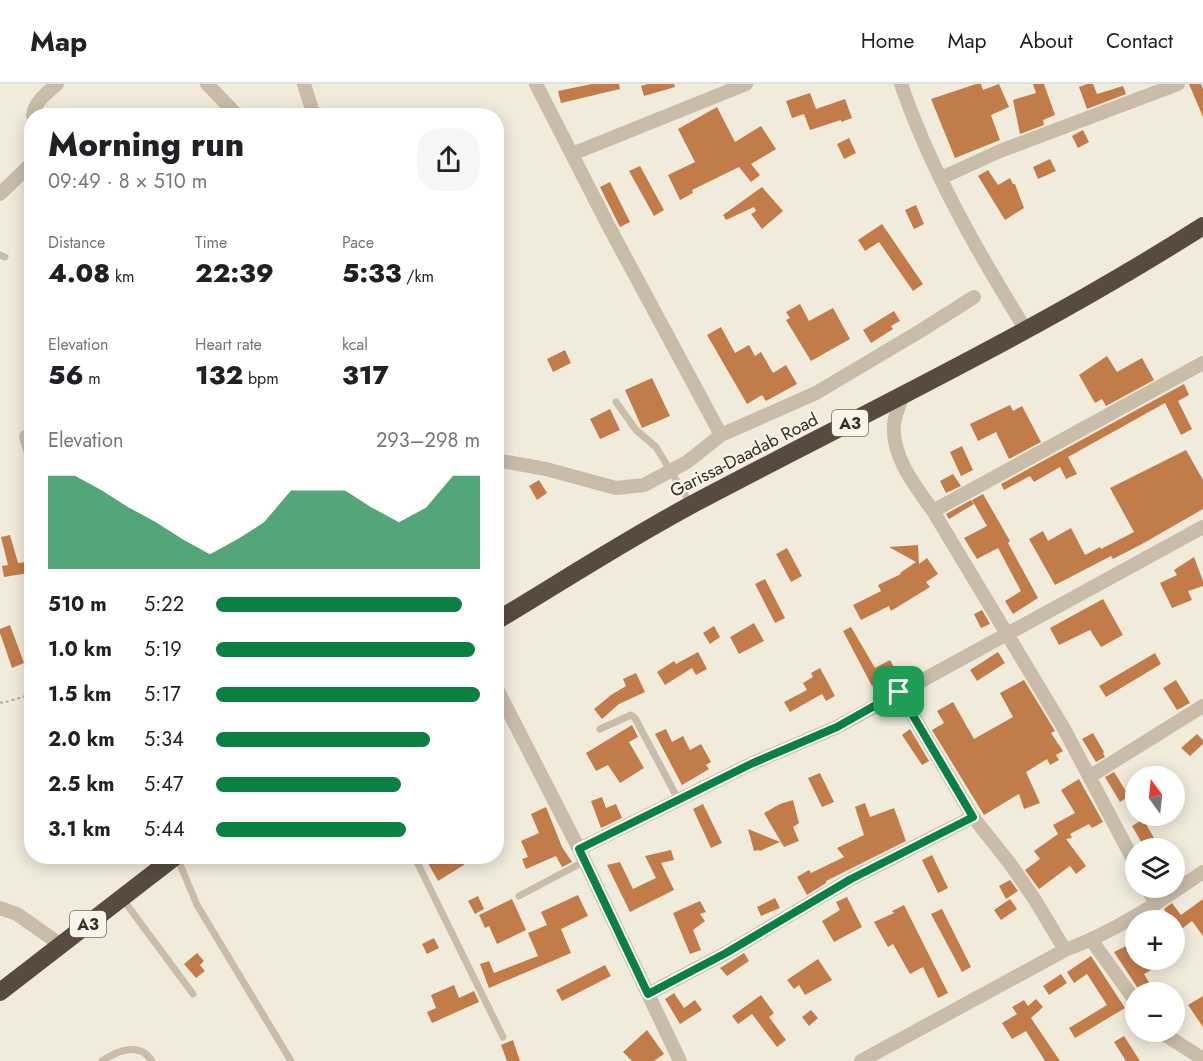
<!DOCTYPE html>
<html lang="en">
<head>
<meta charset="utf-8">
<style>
  body { margin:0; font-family:Jost,sans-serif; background:#f6f6f6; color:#202124; height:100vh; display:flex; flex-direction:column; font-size:22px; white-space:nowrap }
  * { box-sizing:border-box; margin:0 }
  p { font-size:20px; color:#757577 }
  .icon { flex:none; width:33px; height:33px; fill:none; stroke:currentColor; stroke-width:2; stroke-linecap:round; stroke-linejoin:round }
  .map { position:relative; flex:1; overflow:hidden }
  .sheet { position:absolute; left:24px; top:24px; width:480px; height:756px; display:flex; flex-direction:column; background:#fff; border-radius:24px; box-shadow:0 3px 15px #0003 }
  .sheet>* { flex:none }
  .needle { width:39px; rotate:345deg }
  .tools { position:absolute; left:1125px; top:682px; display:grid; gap:12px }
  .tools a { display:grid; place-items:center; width:60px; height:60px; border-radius:50%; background:#fff; box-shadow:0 3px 15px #0003; font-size:30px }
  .pin { position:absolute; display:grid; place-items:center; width:51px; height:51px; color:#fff; margin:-26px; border-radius:12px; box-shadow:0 3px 9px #0006 }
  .round { display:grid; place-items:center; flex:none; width:63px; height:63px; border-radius:24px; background:#f6f6f6 }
  .overview { display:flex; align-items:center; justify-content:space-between; height:102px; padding:0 24px }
  h1 { font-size:33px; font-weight:800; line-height:45px }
  .metrics { display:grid; grid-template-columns:repeat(3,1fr); gap:9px; height:102px; padding:6px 24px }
  .metrics div { display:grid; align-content:center }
  .metrics b { font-size:26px; font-weight:800 }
  .metrics small { font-size:16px; font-weight:400 }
  .metrics p { font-size:16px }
  .chart { height:168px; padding:12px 24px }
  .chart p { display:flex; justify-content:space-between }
  .chart svg { width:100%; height:108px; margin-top:6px; fill:#0b8043; opacity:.7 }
  ul { padding:0 24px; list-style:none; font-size:20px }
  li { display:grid; grid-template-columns:96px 72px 1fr; align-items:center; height:45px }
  li i { height:15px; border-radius:8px; background:#0b8043 }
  header { display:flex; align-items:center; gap:36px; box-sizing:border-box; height:84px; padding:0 30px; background:#fff; border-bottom:2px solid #e0e0e0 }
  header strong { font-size:28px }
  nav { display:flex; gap:33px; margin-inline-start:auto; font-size:21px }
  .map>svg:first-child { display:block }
  .building { fill:#c27c4a }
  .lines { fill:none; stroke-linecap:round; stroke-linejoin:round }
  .path { stroke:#b5a793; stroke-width:2; stroke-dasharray:3 3; stroke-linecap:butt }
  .lane { stroke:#c9bda9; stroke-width:7 }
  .street { stroke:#c9bda9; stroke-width:14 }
  .highway { stroke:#574b40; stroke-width:18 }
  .route-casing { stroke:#fff; stroke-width:12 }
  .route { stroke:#0b8043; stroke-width:8 }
  .labels { text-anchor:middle; stroke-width:4.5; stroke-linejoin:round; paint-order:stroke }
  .shield { fill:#f9f4e9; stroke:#706a62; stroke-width:1.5 }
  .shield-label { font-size:16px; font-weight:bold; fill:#362f28 }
  .street-label { font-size:18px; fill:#362f28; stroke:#f9f4e9 }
</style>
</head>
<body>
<header>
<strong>Map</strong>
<nav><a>Home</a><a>Map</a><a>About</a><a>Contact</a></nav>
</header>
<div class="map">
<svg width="1203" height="977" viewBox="0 0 1203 977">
  <rect width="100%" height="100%" fill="#f1ebdc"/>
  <path class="building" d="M 592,0 L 619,0 L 620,5 L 561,19 L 558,7 Z
    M 648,0 L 674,0 L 675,3 L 644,12 L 641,2 Z
    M 976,0 L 981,0 L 983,6 L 999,0 L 1009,23 L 991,31 L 1000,56 L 955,74 L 931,15 Z
    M 1033,0 L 1044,0 L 1055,31 L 1043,36 L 1044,41 L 1020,50 L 1013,16 L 1036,9 Z
    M 1087,0 L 1093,0 L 1097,10 L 1123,2 L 1126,10 L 1087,25 L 1079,3 Z
    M 1189,0 L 1201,0 L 1203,5 L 1203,33 Z
    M 810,9 L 816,25 L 845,15 L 852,34 L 841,38 L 841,36 L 810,46 L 804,30 L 792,34 L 786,17 Z
    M 717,23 L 735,58 L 761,42 L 776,65 L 751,80 L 760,91 L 751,98 L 739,83 L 692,106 L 693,109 L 680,116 L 668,91 L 695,78 L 678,45 Z
    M 1083,46 L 1089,58 L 1078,64 L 1072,52 Z
    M 849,54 L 856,69 L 844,75 L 837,60 Z
    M 1050,75 L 1056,87 L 1038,95 L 1033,83 Z
    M 640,82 L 664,126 L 654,132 L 629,87 Z
    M 988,86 L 998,101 L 1010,94 L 1013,100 L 1015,100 L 1024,124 L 1005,136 L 978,92 Z
    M 610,98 L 630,138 L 620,143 L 600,103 Z
    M 762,103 L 783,127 L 762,145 L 751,130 L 756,127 L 754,123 L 726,136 L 723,131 Z
    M 916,121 L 924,140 L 914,145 L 905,126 Z
    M 882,140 L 923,200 L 913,207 L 879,158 L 865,167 L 858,156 Z
    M 800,220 L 809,237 L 833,224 L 850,255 L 811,277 L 786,236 L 790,234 L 786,228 Z
    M 894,227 L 900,237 L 891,242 L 893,245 L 871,259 L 863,246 Z
    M 721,243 L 735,269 L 749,261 L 755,272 L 761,268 L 773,289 L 786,281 L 797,300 L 766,317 L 762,311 L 747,320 L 707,251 Z
    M 565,266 L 571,279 L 553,288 L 547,275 Z
    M 1107,272 L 1117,288 L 1142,274 L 1154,296 L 1106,322 L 1102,315 L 1095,319 L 1079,291 Z
    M 652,294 L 670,332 L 642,344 L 625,306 Z
    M 1184,300 L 1189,311 L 1178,317 L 1192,345 L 1181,351 L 1165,319 L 1068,373 L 1077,390 L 1066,395 L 1060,383 L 1034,398 L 1030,392 L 1004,406 L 1001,400 Z
    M 1010,321 L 1013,327 L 1022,322 L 1041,358 L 1009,375 L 996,348 L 978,357 L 970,340 Z
    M 610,325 L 620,346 L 600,355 L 590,335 Z
    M 962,362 L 973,386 L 961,392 L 950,368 Z
    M 1186,366 L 1203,396 L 1203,425 L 1142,460 L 1113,475 L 1111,472 L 1055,501 L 1029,455 L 1043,447 L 1048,457 L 1071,444 L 1085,471 L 1100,463 L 1101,465 L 1134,448 L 1110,404 Z
    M 953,390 L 961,402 L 946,409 L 940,397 Z
    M 539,396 L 547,409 L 537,416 L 529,402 Z
    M 983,410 L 1010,457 L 1008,459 L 1038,514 L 1013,530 L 1005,517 L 1021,507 L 998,464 L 977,475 L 964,454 L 987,442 L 972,416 Z
    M 971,416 L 974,420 L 949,435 L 946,430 Z
    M 10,451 L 18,479 L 27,478 L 29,489 L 4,493 L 2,482 L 8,481 L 1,453 Z
    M 918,461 L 919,480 L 927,474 L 938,490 L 926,498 L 930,503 L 891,527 L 889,522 L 861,536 L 853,521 L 881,507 L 878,501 L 901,490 L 900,489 L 916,478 L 889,463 Z
    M 787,464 L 802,492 L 791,498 L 776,470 Z
    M 1194,473 L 1203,497 L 1203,502 L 1188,507 L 1192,516 L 1172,524 L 1160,499 L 1177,491 L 1174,486 Z
    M 765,495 L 785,534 L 775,539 L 755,500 Z
    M 1103,515 L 1123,551 L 1101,563 L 1090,546 L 1059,561 L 1050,544 Z
    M 982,526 L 990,540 L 981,544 L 974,530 Z
    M 754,539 L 764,557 L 739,570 L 730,553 Z
    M 10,541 L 24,579 L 12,584 L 0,549 L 0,545 Z
    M 714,542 L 720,553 L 710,560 L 703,549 Z
    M 851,543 L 875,584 L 890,576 L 896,587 L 872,602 L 843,547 Z
    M 698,568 L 707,585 L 696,591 L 692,584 L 665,601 L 657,588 L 674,577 L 676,580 Z
    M 998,568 L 1005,579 L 977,597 L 970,586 Z
    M 1155,569 L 1161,580 L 1106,613 L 1099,602 Z
    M 820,584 L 835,612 L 826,617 L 822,610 L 790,628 L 784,618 L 807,606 L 803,599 L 813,593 L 811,589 Z
    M 636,589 L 645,608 L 619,620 L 602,635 L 594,625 L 611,611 L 626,602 L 623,595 Z
    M 1024,596 L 1055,647 L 1051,649 L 1063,667 L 1056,671 L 1059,676 L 1050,681 L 1047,675 L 1026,688 L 1040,719 L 1024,725 L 1019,710 L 984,731 L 932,646 L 944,639 L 937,627 L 953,618 L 974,655 L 1013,633 L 1000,609 Z
    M 1176,596 L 1190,619 L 1177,626 L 1163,604 Z
    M 632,641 L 638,653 L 629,658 L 644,684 L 620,699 L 608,681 L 596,687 L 586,669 Z
    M 666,645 L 672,658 L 683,652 L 690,666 L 701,660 L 711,678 L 706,681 L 709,685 L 682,701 L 655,650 Z
    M 910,645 L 929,677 L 922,681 L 902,651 Z
    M 1093,649 L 1104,668 L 1103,669 L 1105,673 L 1096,678 L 1082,655 Z
    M 1197,650 L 1203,656 L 1203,660 L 1190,672 L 1181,664 Z
    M 1114,688 L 1129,712 L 1120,718 L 1105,693 Z
    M 820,689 L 834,718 L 822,723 L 808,694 Z
    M 1079,695 L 1103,738 L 1092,744 L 1089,740 L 1070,750 L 1072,754 L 1066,755 L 1086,782 L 1076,790 L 1070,782 L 1039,805 L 1025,786 L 1040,775 L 1034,767 L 1058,750 L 1053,741 L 1075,729 L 1061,706 Z
    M 602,713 L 606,724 L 616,720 L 622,734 L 601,744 L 591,717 Z
    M 793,716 L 799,739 L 793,743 L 799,757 L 784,763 L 764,729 L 780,720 Z
    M 865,719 L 870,733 L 894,724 L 906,757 L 826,797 L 826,799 L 807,811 L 797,793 L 809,786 L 811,789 L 844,773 L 837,764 L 864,751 L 855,723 Z
    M 703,720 L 722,759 L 711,764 L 693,725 Z
    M 546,723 L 562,763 L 572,778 L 562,783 L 556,772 L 526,785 L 522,775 L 528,773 L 521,757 L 539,749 L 531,730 Z
    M 1143,735 L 1154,754 L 1143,761 L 1132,742 Z
    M 748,745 L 780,758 L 760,767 L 759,766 L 754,767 Z
    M 671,766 L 674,776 L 661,779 L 674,806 L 630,828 L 607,781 L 620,778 L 633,805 L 656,794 L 645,772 Z
    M 932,771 L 948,804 L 938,809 L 922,776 Z
    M 424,772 L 444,772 L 446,777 L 454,772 L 459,772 L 464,781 L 438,797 Z
    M 1010,796 L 1018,807 L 1006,815 L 999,802 Z
    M 578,811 L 588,832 L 561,845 L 571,869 L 489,904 L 480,880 L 489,877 L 494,889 L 538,872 L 528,849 L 547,841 L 541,828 Z
    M 478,812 L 484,825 L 475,830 L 468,817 Z
    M 847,813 L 862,843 L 834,858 L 822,837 L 840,826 L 836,818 Z
    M 775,814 L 780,824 L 761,832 L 757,823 Z
    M 512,815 L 526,846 L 497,860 L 489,842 L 485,844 L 479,831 Z
    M 1010,815 L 1017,825 L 1001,836 L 994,826 Z
    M 1203,815 L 1203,852 L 1192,837 L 1179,847 L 1174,837 L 1172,837 L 1164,825 L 1172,819 L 1181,831 Z
    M 700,817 L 706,828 L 700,830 L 705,837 L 693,846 L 701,866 L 690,870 L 673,829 Z
    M 904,821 L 948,909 L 938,914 L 923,883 L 910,890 L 893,860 L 888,863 L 874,838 L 894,829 L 892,827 Z
    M 942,825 L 971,883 L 962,888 L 931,830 Z
    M 434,854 L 439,864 L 427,870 L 422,860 Z
    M 1136,857 L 1136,876 L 1169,876 L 1144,890 L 1155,909 L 1141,909 L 1114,868 Z
    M 197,869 L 204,877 L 200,881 L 205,887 L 196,894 L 184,880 Z
    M 744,869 L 749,877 L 727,892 L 720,884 Z
    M 1091,872 L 1125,924 L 1075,954 L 1069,944 L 1107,921 L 1087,890 L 1074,899 L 1067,888 Z
    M 818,875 L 832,896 L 805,911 L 799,901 L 794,905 L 787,896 Z
    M 605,881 L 611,892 L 562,917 L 556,906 Z
    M 1061,890 L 1067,899 L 1049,911 L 1043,902 Z
    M 454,901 L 459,914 L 474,907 L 479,918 L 432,939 L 427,928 L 436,924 L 431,911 Z
    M 674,909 L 684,924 L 695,916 L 702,926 L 680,940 L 665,915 Z
    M 761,911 L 774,929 L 769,933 L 786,956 L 777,963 L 752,930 L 738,940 L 732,932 Z
    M 1203,912 L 1203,943 L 1188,921 Z
    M 1036,915 L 1043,923 L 1031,934 L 1060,977 L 1045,977 L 1026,947 L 1012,955 L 1002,939 L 1017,930 L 1012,923 L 1024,916 L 1028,922 Z
    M 811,926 L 818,934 L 809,942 L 802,933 Z
    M 647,946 L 664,970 L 654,977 L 632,977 L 623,968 Z
    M 1124,952 L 1140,977 L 1126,977 L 1114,958 Z
    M 513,956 L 520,977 L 507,977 L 501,961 Z"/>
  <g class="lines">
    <path class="path" d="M 0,618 L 3,619 L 32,610"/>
    <path class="lane" d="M 0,171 L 5,173
      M 616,318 L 636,346 L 656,363 L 690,419
      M 600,645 L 631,631 L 635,634 L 678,715
      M 414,772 L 503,953
      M 177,773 L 197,821 L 291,977
      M 519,812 L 585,777
      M 122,814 L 193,910
      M 102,977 C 118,966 140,958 152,977"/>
    <path class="street" d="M 207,0 L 238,32
      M 304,0 L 314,32
      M 536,0 L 608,141 L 721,351
      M 901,0 C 931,87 978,169 1026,246
      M 33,32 C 34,18 47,9 57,0
      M 572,70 L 746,0
      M 941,94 L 1000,67 L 1178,0
      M 0,110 L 32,79
      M 902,312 C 900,321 895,331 894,340 C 891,372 916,403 933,427
      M 26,353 L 32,371
      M 496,376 L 546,385 L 616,404 L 644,401 L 687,378 L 721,351 L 816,309 L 922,246 L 974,213
      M 496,603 L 579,765 L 680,977
      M 899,608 L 973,733 L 1011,781 L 1035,816 L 1065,866
      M 1089,693 L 1203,622
      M 579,765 L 753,679 L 837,643 L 1203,443
      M 1136,781 L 1063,643 L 933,427 L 1203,279
      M 1147,804 L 1156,820
      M 0,824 L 17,830 L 61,861
      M 1092,857 L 1136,918
      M 648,910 L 726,869 L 851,795 L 973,733
      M 1161,948 L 1203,975
      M 861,977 L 1065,866 C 1115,848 1159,818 1203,788"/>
    <path class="highway" d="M 496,537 C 561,498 624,457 691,421 C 862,330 1039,247 1203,142
      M 0,908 L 176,772"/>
  </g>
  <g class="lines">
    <defs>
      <path id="route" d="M 899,608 L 973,733 L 851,795 L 726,869 L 648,910 L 579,765 L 753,679 L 837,643 Z"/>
    </defs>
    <use href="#route" class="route-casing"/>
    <use href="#route" class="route"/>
  </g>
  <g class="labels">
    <g class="shield">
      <rect x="832" y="326" width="36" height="26" rx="4.5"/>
      <rect x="70" y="827" width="36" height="26" rx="4.5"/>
    </g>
    <g class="shield-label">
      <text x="850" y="345">A3</text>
      <text x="88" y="846">A3</text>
    </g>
    <g class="street-label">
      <text transform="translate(744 371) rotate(-27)" y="6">Garissa-Daadab Road</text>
    </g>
  </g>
</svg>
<div class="tools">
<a><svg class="needle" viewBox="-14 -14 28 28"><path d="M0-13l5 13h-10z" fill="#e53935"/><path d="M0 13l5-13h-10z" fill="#757577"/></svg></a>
<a><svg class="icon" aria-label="layers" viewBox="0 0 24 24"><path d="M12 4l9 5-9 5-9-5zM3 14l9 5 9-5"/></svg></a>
<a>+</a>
<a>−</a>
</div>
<div class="pin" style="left:899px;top:608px;background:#1e9e55"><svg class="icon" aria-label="arrive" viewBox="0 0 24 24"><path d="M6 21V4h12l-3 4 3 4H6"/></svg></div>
<section class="sheet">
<div class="overview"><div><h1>Morning run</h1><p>09:49 · 8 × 510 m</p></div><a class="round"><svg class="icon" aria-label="share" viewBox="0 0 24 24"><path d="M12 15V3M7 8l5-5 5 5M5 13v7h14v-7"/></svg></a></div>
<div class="metrics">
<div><p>Distance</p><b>4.08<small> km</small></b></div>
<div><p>Time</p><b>22:39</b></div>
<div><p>Pace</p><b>5:33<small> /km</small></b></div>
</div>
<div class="metrics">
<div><p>Elevation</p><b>56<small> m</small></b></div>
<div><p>Heart rate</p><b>132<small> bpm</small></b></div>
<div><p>kcal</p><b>317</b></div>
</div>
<div class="chart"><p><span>Elevation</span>293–298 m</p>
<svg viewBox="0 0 160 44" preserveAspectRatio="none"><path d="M0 44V6L10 6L20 12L30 19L40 25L50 32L60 38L70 32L80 25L90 12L100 12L110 12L120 19L130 25L140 19L150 6L160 6V44z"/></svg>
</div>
<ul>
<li><b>510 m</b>5:22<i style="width:93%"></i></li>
<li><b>1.0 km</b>5:19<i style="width:98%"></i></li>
<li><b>1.5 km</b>5:17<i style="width:100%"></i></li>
<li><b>2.0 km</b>5:34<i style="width:81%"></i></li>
<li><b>2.5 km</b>5:47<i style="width:70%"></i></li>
<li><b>3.1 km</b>5:44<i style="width:72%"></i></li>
</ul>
</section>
</div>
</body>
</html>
